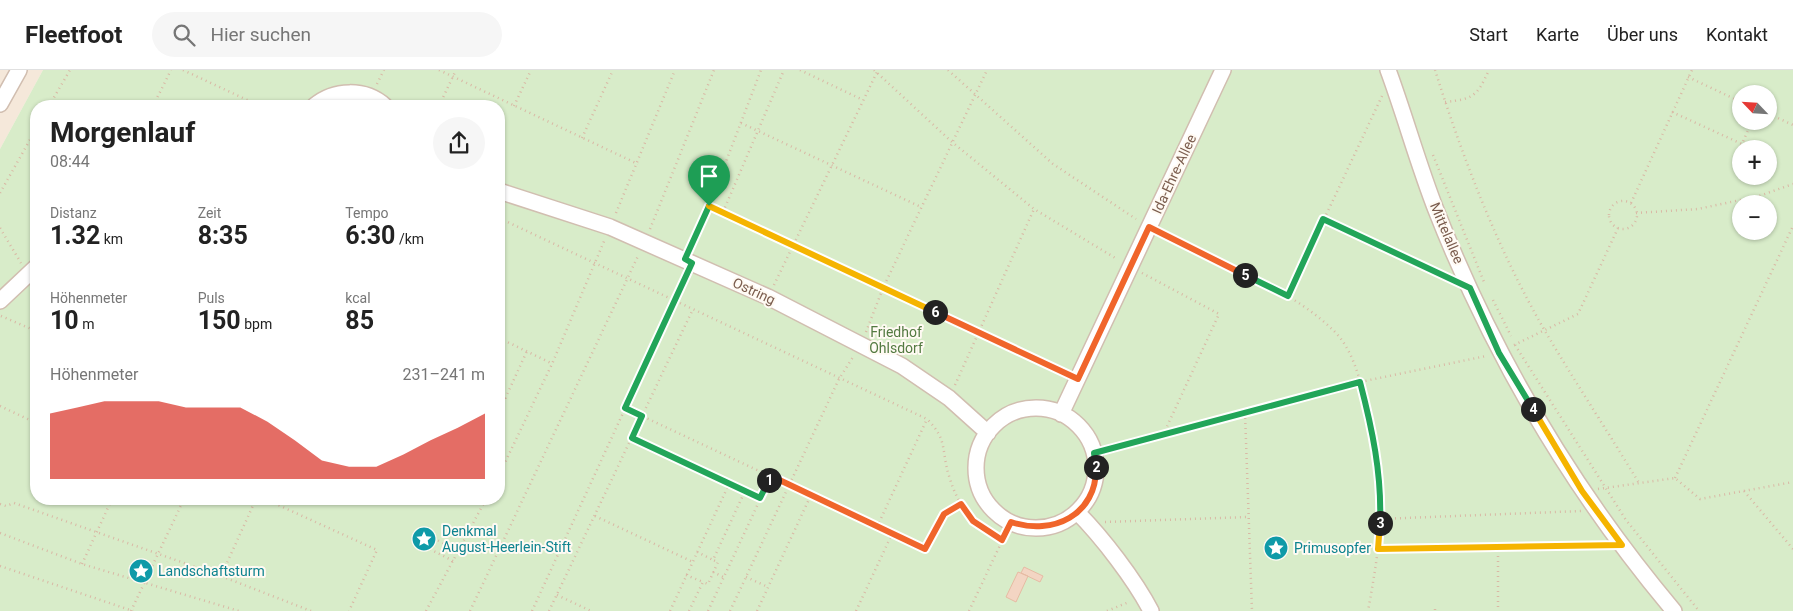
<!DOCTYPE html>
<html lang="de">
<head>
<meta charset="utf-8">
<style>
  body { margin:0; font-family:Roboto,sans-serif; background:#f6f6f6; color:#222; height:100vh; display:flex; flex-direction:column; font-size:19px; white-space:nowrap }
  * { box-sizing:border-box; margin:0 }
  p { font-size:16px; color:#767676 }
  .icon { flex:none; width:28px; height:28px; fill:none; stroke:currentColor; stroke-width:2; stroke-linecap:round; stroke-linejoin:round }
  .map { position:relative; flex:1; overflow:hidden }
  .panel { position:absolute; left:30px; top:30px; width:475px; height:405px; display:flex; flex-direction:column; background:#fff; border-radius:20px; box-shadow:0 1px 4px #0004 }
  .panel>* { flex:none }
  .needle { width:32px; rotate:295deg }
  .controls { position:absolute; left:1732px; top:15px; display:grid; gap:10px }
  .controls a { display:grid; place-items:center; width:45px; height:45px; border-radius:50%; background:#fff; box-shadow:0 1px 4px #0004; font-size:25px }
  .pin { position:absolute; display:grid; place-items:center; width:42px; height:42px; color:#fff; margin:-51px -21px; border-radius:50% 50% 50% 0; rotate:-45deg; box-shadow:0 0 5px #0007 }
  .pin .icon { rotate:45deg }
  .km { position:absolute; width:25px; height:25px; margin:-12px; border-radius:50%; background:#222; color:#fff; font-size:14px; line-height:25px; text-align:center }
  .round { display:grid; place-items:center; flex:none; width:52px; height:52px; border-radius:26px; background:#f6f6f6 }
  .overview { display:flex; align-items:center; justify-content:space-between; height:85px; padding:0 20px }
  h1 { font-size:28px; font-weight:700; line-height:38px }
  .stats { display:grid; grid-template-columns:repeat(3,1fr); gap:8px; height:85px; padding:5px 20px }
  .stats div { display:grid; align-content:center }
  .stats b { font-size:25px; font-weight:700 }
  .stats small { font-size:14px; font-weight:400 }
  .stats p { font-size:14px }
  .chart { height:140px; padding:10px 20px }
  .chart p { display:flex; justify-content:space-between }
  .chart svg { width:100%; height:90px; margin-top:5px; fill:#d93025; opacity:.7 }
  header { display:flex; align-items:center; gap:30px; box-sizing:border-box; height:70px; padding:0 25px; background:#fff; border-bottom:1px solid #e0e0e0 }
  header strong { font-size:24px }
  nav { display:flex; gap:28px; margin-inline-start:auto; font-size:18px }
  .search { width:350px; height:45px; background:#f6f6f6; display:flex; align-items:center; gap:12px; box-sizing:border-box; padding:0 18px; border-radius:28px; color:#767676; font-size:19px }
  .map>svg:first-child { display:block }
  .residential { fill:#f5e8da }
  .green { fill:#d8ecc9; fill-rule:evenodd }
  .building { fill:#f3d5c3; stroke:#e6bba3 }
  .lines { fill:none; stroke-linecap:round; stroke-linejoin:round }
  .minor-casing { stroke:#d1beb0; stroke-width:18 }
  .path { stroke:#d9b8a5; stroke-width:2.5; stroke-dasharray:1 4; stroke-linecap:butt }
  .minor { stroke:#fff; stroke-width:15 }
  .split-1-casing { stroke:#fff; stroke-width:10 }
  .split-2-casing { stroke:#fff; stroke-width:10 }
  .split-3-casing { stroke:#fff; stroke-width:10 }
  .split-4-casing { stroke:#fff; stroke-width:10 }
  .split-5-casing { stroke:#fff; stroke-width:10 }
  .split-6-casing { stroke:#fff; stroke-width:10 }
  .split-7-casing { stroke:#fff; stroke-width:10 }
  .split-1 { stroke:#22a559; stroke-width:6 }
  .split-2 { stroke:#f0652b; stroke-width:6 }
  .split-3 { stroke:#22a559; stroke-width:6 }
  .split-4 { stroke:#f5b400; stroke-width:6 }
  .split-5 { stroke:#22a559; stroke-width:6 }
  .split-6 { stroke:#f0652b; stroke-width:6 }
  .split-7 { stroke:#f5b400; stroke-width:6 }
  .labels { text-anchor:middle; stroke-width:4; stroke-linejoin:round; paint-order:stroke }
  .street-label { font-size:14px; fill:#7a5c4d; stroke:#fffaf3 }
  .park-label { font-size:14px; fill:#537a41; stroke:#fffaf3 }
  .culture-label { font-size:14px; fill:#0d838f; stroke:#fffaf3; text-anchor:start }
</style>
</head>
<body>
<header>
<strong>Fleetfoot</strong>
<div class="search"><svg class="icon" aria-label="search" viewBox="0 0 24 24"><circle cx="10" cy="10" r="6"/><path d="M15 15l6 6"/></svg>Hier suchen</div>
<nav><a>Start</a><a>Karte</a><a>Über uns</a><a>Kontakt</a></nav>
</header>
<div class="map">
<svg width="1793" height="541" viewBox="0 0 1793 541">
  <rect width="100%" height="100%" fill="#fdf6ec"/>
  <path class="residential" d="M 0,0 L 43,0 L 0,79 Z"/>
  <path class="green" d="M 43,0 L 1793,0 L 1793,541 L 0,541 L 0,79 ZM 1741,24 L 1769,24 L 1769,51 L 1741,51 ZM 36,36 L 499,36 L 499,429 L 36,429 ZM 1741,79 L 1769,79 L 1769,106 L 1741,106 ZM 1741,134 L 1769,134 L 1769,161 L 1741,161 Z"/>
  <path class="building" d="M 1024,497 L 1043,506 L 1040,512 L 1021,503 Z
    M 1018,502 L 1028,506 L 1016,532 L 1006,527 Z"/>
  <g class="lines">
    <defs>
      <path id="minor" d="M 1388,0 C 1405,46 1418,94 1436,140 C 1493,285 1573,421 1674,541
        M 0,34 L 19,0
        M 314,36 C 334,19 365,18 385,36
        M 499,121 L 610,157 L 768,227 L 902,296 L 949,328 L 988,363
        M 0,231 L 36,197
        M976 398a60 60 0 1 1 120 0a60 60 0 1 1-120 0Z
        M 1061,344 L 1223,0
        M 1077,442 C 1102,467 1135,510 1151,541"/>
    </defs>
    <use href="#minor" class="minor-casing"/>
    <path class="path" d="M 183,0 L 260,36
      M 439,0 L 638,94
      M 800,0 L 863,30
      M 874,0 L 952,72 L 1034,139 L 1117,189
      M 948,0 L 1053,94 L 1136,149
      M 1435,0 C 1463,89 1498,180 1545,261 C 1575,312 1608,362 1639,413
      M 1688,7 L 1741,32
      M 377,14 L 384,0
      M 1445,32 C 1474,29 1477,26 1489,0
      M 49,36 L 70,0
      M 153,36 L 171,0
      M 439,36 L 456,0
      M 514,36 L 531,0
      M 1672,42 L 1742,74 L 1752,51
      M 1769,44 L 1793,55
      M 741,53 L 921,137
      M 582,68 L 613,0
      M 1433,85 L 1484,212
      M 0,123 L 36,59
      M1609 145a14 14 0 1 1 28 0a14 14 0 1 1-28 0Z
      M 1631,133 L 1692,0
      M 709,136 L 1065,303
      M 723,142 L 784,0
      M 616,143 L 675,0
      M 1636,143 L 1698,139 L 1759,126 L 1793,114
      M 499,148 L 927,349 C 948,370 941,380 949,406 C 960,442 973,451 1002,470
      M 1323,149 L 1448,208
      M 0,158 L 21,193
      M 650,159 L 714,0
      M 1161,163 C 1217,191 1291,218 1335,262 C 1351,278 1359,305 1364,327 C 1372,359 1380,391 1380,424 C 1382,464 1375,502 1368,541
      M 690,178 L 709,136 L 761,0
      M 1142,203 L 1219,244 L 1164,363
      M 774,215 L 878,0
      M 1288,226 L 1382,26
      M 1493,230 L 1511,266
      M 1,246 L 36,261
      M 866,262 L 883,218 L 987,0
      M 499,268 L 551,293
      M 1514,275 L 1578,244 L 1618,158
      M 1515,275 L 1626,450 L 1699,541
      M 955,315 L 1034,139
      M 499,326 L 505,329
      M 0,336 L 36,353
      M 625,338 L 925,479 L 944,443 L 961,434
      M 499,342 L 527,281
      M 1245,343 L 1252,541
      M 632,368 L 760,428
      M 1095,383 L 1360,312 L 1486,286
      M 499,387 L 506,390
      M 499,405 L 552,294 L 605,169
      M 1675,408 L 1793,156
      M 1598,419 L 1675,408 L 1700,429 L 1793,412
      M 1744,421 L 1793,479
      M 265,429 L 377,480 L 349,541
      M 333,431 L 334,429
      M 0,434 L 6,436 L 14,433 L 221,506 L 311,541
      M 595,446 L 693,492
      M 1380,449 L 1581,441
      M 1105,452 L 1248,447
      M 877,457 L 927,349
      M 0,463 L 82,494 L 239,541
      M 1498,476 L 1498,541
      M 1378,479 L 1604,475
      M 697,482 L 713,490
      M 453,491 L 428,478 L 433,468 L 459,481
      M 82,494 L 112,429
      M 0,496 L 133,541
      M 713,502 L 723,507
      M 686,505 L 703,512
      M 221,506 L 256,429
      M 746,507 L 768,517
      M 557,525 L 591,541
      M 1435,539 L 1435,541
      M 131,541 L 184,429
      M 426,541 L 486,429
      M 470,541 L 639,184
      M 532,541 L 686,206
      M 549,541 L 693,239
      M 670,541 L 729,414
      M 689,541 L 703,512 L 708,514 L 718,492 L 713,490 L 745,421
      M 708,541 L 771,406
      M 730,541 L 839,309 L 853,287
      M 757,541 L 811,425
      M 856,541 L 892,464
      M 969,541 L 1011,452
      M 1107,541 L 1129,532"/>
    <use href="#minor" class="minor"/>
  </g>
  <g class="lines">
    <defs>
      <path id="split-1" d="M 709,136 L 685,189 L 692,193 L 625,338 L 642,346 L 632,368 L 760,428 L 769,410"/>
      <path id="split-2" d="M 769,410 L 771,406 L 925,479 L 944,444 L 961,434 L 973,451 L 1002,470 L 1011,452 C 1053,466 1097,445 1096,397"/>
      <path id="split-3" d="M 1096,397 L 1094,383 L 1360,312 C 1372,358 1382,404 1380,453"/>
      <path id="split-4" d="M 1380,453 L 1378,479 L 1622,475 L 1582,421 L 1533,339"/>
      <path id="split-5" d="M 1245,205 L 1288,226 L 1323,149 L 1470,218 L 1499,283 L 1533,339"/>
      <path id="split-6" d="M 935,242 L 1078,309 L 1149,157 L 1245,205"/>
      <path id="split-7" d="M 709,136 L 935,242"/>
    </defs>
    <use href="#split-1" class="split-1-casing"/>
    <use href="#split-2" class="split-2-casing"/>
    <use href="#split-3" class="split-3-casing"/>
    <use href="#split-4" class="split-4-casing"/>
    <use href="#split-5" class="split-5-casing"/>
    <use href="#split-6" class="split-6-casing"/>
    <use href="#split-7" class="split-7-casing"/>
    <use href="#split-1" class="split-1"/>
    <use href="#split-2" class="split-2"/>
    <use href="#split-3" class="split-3"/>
    <use href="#split-4" class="split-4"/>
    <use href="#split-5" class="split-5"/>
    <use href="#split-6" class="split-6"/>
    <use href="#split-7" class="split-7"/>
  </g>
  <defs>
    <symbol id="sight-disc" viewBox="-11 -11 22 22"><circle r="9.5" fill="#0f9aa8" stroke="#fffaf3"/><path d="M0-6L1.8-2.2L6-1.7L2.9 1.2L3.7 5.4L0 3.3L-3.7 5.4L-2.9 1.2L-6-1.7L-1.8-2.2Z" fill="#fff"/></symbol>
  </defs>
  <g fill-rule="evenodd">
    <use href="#sight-disc" x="410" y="455" width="28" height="28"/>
    <use href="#sight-disc" x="1262" y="464" width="28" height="28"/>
    <use href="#sight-disc" x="127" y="487" width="28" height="28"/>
  </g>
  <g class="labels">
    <g class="street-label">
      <text transform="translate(1174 104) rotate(-65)" y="5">Ida-Ehre-Allee</text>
      <text transform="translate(1447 163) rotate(67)" y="5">Mittelallee</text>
      <text transform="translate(754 221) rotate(25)" y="5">Ostring</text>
    </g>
    <g class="park-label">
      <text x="896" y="267">Friedhof<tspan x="896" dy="16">Ohlsdorf</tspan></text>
    </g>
    <g class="culture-label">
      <text x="442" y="466">Denkmal<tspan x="442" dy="16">August-Heerlein-Stift</tspan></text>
      <text x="1294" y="483">Primusopfer</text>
      <text x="158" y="506">Landschaftsturm</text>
    </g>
  </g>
</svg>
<div class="controls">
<a><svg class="needle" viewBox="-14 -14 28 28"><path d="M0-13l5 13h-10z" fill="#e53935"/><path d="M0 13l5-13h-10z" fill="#767676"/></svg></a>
<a>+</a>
<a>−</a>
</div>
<div class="pin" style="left:709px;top:136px;background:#1e9e55"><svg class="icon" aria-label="arrive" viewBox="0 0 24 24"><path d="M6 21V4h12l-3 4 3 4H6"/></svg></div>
<b class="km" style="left:769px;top:410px">1</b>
<b class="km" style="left:1096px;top:397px">2</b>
<b class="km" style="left:1380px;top:453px">3</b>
<b class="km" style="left:1533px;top:339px">4</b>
<b class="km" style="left:1245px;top:205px">5</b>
<b class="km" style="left:935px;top:242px">6</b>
<section class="panel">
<div class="overview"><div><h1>Morgenlauf</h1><p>08:44</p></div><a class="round"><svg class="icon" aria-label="share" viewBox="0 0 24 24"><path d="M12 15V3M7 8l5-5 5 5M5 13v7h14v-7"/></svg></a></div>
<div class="stats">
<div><p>Distanz</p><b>1.32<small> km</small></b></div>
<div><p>Zeit</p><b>8:35</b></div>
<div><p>Tempo</p><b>6:30<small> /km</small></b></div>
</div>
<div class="stats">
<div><p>Höhenmeter</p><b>10<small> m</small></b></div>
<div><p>Puls</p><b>150<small> bpm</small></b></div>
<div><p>kcal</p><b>85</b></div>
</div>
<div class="chart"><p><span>Höhenmeter</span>231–241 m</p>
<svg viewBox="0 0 160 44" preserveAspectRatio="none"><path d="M0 44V12L10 9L20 6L30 6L40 6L50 9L60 9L70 9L80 16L90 25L100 35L110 38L120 38L130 32L140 25L150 19L160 12V44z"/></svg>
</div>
</section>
</div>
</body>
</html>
